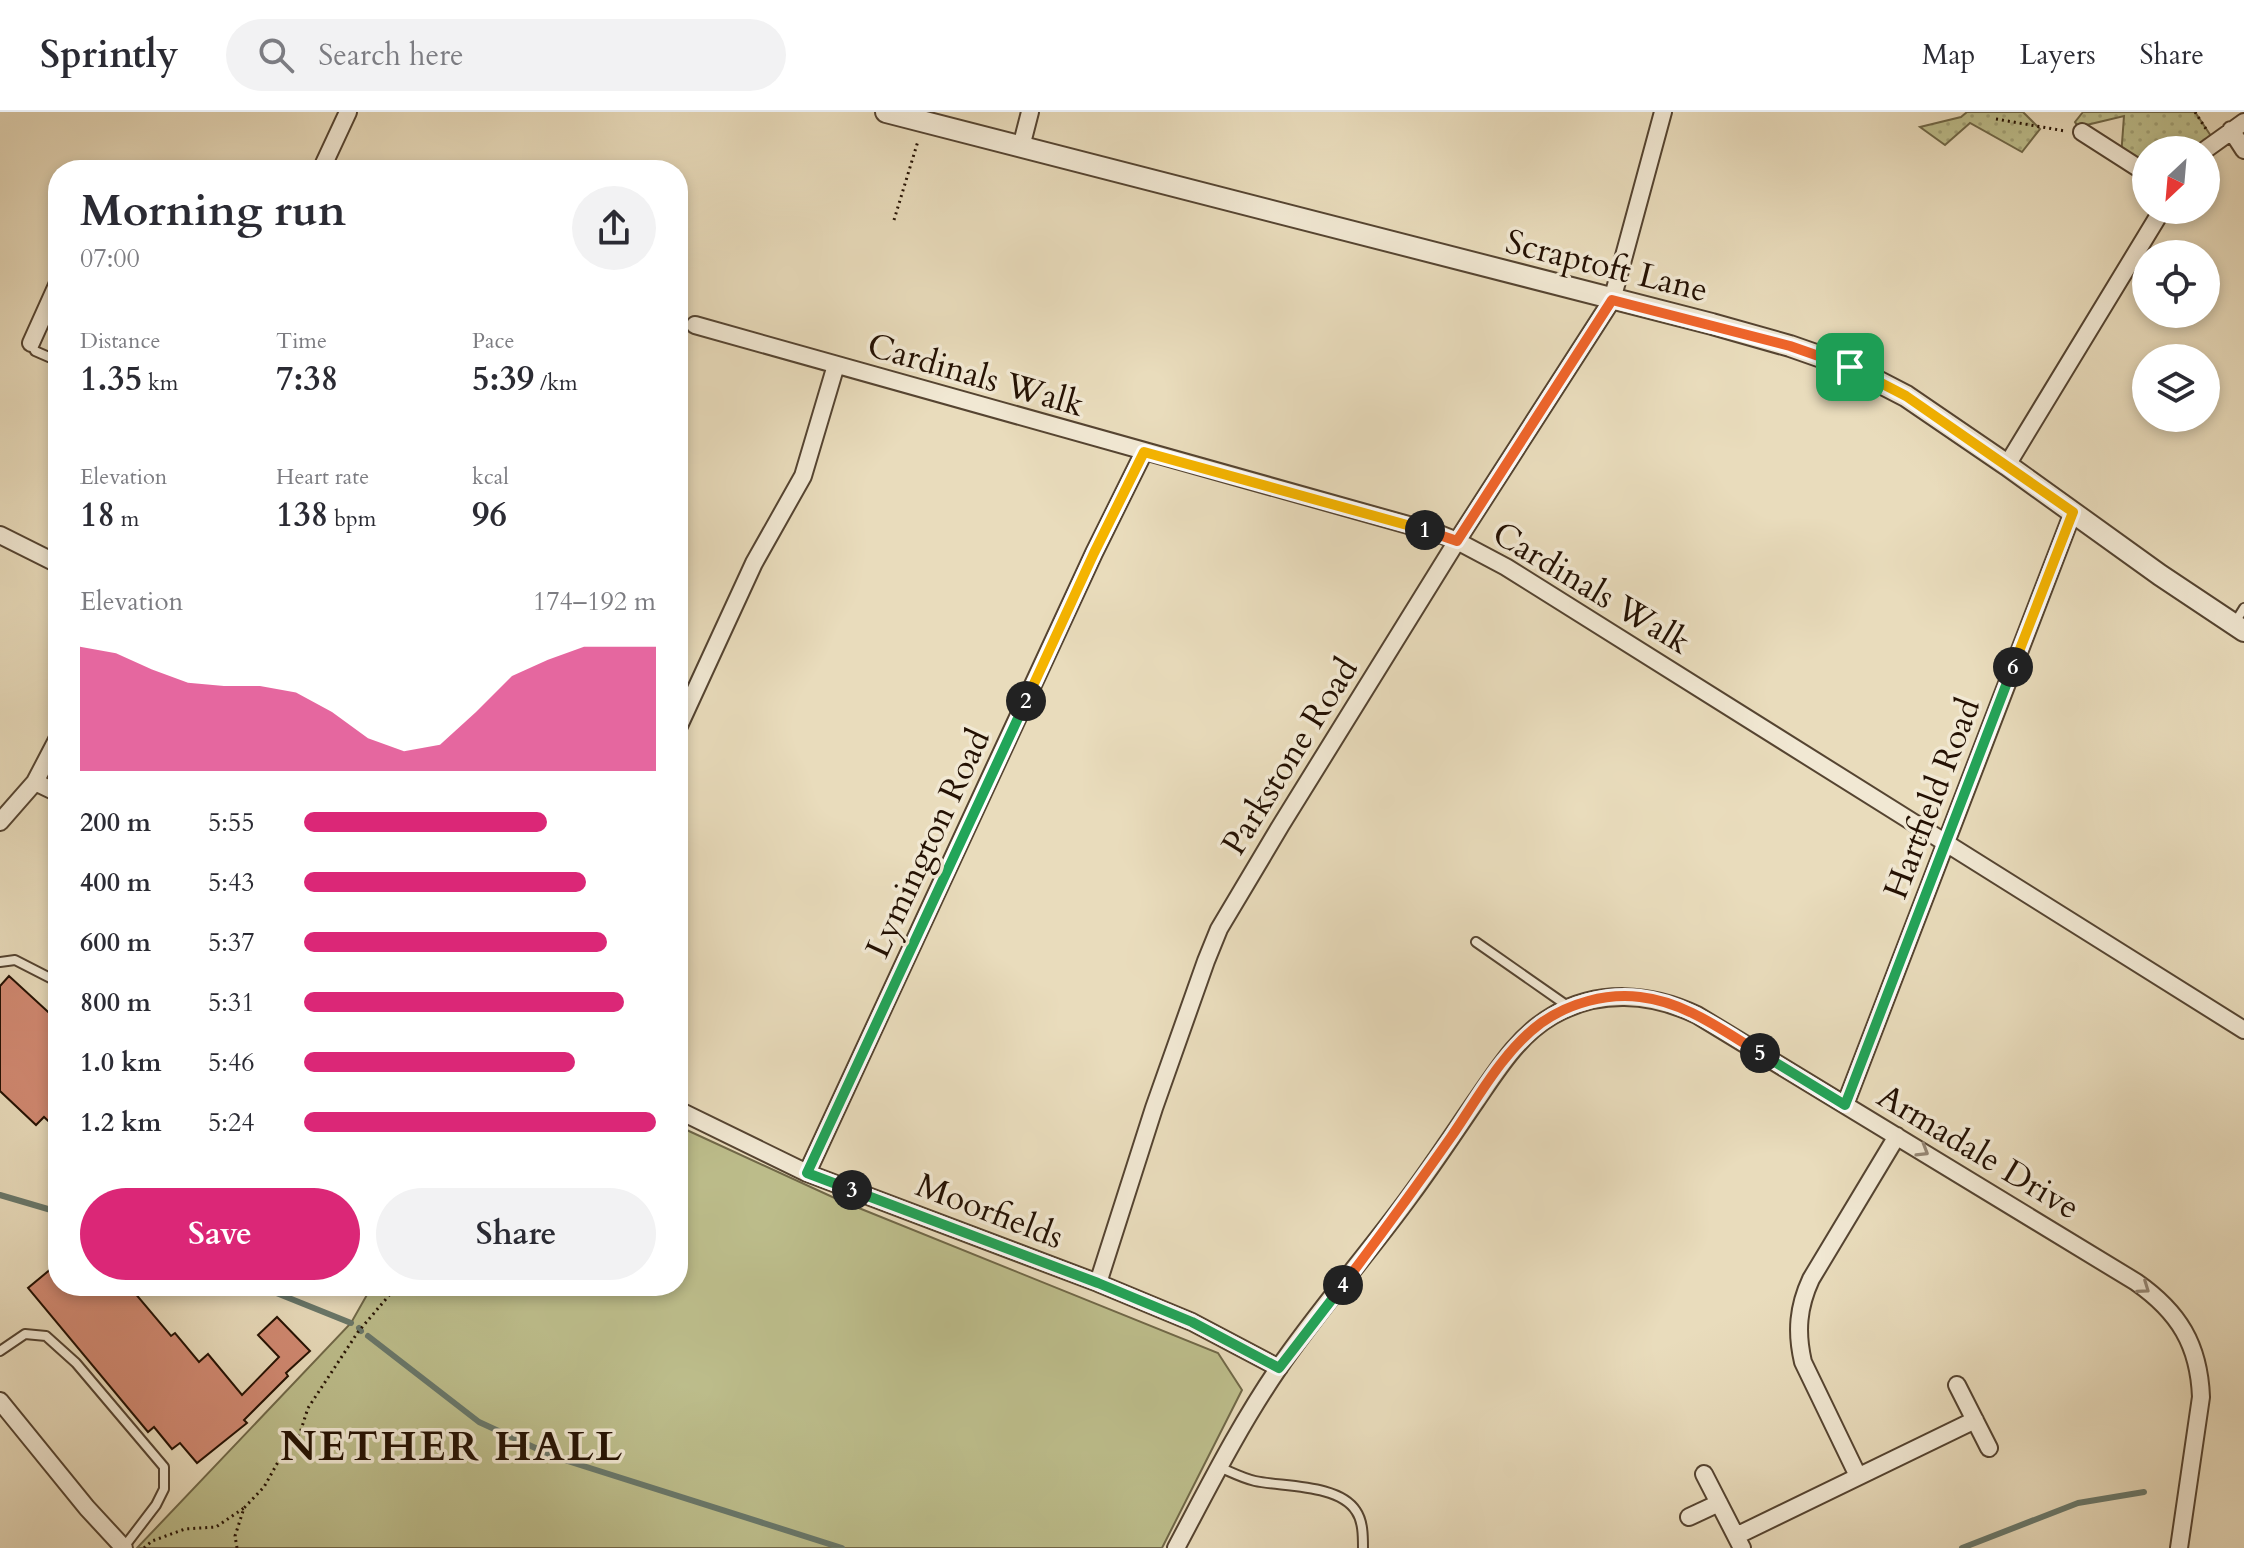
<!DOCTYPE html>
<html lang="en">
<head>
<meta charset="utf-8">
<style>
  body { margin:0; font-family:Cardo,serif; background:#f2f2f3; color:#2b2b33; height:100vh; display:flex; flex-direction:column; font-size:30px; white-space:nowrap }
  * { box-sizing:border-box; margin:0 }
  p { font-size:26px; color:#7c7c81 }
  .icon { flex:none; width:44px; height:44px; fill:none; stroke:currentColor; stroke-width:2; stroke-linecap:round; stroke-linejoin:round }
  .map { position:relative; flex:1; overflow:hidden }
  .side { position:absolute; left:48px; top:48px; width:640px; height:1136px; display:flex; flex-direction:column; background:#fff; border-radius:32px; box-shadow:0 4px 12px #0003 }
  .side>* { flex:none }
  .needle { width:52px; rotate:206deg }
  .tools { position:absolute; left:2132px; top:24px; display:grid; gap:16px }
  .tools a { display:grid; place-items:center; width:88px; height:88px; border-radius:50%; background:#fff; box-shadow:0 4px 12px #0003; font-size:40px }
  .pin { position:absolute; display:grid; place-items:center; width:68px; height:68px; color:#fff; margin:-34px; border-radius:16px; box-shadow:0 4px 12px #0006 }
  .km { position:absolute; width:40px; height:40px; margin:-20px; border-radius:50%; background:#222; color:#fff; font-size:22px; line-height:40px; text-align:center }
  .round { display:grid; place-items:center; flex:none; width:84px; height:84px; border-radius:42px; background:#f2f2f3 }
  .head { display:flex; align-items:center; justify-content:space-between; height:136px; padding:0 32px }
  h1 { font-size:44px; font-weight:600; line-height:60px }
  .stats { display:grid; grid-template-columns:repeat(3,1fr); gap:12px; height:136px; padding:8px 32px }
  .stats div { display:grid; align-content:center }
  .stats b { font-size:34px; font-weight:600 }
  .stats small { font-size:22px; font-weight:400 }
  .stats p { font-size:22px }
  .chart { height:224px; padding:16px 32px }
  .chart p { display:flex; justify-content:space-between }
  .chart svg { width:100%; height:144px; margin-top:8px; fill:#db2777; opacity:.7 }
  .action { display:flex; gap:16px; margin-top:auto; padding:16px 32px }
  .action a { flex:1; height:92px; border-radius:48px; background:#db2777; color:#fff; font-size:32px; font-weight:600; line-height:92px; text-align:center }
  .action a+a { background:#f2f2f3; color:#2b2b33 }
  ul { padding:0 32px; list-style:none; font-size:26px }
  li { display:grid; grid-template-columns:128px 96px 1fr; align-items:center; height:60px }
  li i { height:20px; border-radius:10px; background:#db2777 }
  header { display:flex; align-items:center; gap:48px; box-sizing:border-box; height:112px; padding:0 40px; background:#fff; border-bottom:2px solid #e1e1e2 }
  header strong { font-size:38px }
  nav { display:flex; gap:44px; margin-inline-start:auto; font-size:28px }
  .search { width:560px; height:72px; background:#f2f2f3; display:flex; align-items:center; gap:20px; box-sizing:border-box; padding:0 28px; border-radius:44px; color:#7c7c81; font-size:30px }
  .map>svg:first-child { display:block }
  .grass { fill:url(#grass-dots); stroke:#706848; stroke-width:2 }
  .park { fill:#bdbe8c; stroke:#706848; stroke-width:2 }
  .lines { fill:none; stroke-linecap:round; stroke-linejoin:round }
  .stream { stroke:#69786b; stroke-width:6 }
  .building { fill:#d28a73; stroke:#241103; stroke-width:2 }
  .service-casing { stroke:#554431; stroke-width:12 }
  .minor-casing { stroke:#554431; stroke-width:20 }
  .tertiary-casing { stroke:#554431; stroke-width:24 }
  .path { stroke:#241103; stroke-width:3; stroke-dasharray:2 4; stroke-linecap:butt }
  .service { stroke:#f1e8d3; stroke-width:8 }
  .minor { stroke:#f1e8d3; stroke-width:16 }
  .tertiary { stroke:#f1e8d3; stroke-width:20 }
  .oneway { stroke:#958775 }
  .split-1-casing { stroke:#fff; stroke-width:16 }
  .split-2-casing { stroke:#fff; stroke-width:16 }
  .split-3-casing { stroke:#fff; stroke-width:16 }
  .split-4-casing { stroke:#fff; stroke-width:16 }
  .split-5-casing { stroke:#fff; stroke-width:16 }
  .split-6-casing { stroke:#fff; stroke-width:16 }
  .split-7-casing { stroke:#fff; stroke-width:16 }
  .split-1 { stroke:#f0652b; stroke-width:10 }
  .split-2 { stroke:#f5b400; stroke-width:10 }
  .split-3 { stroke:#22a559; stroke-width:10 }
  .split-4 { stroke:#22a559; stroke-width:10 }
  .split-5 { stroke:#f0652b; stroke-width:10 }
  .split-6 { stroke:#22a559; stroke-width:10 }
  .split-7 { stroke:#f5b400; stroke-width:10 }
  .labels { text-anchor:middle; stroke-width:7; stroke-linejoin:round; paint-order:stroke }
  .street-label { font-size:34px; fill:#241103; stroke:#f1e8d3 }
  .district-label { font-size:42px; font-weight:bold; letter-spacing:2px; fill:#241103; stroke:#f1e8d3 }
</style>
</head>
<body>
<header>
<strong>Sprintly</strong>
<div class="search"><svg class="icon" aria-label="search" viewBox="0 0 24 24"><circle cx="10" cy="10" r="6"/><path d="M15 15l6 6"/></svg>Search here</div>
<nav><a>Map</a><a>Layers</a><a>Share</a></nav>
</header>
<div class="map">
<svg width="2244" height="1436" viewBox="0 0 2244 1436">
  <defs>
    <pattern id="grass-dots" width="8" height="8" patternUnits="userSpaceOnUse" patternTransform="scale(2)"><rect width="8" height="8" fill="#bdbe8c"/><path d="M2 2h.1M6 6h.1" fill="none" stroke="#a2a277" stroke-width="1.8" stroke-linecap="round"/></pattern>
  </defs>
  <rect width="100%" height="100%" fill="#e9dcbc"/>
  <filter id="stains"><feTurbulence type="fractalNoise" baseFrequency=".0025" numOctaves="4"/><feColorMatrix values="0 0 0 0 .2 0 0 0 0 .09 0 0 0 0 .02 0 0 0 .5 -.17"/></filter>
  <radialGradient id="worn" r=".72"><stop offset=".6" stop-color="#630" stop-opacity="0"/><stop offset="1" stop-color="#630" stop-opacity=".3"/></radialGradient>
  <path class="grass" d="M 1967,0 L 2023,0 L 2040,17 L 2022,40 L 1970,11 L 1945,33 L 1920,15 L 1961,5 Z
    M 2083,0 L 2195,0 L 2215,30 L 2205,38 L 2146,38 L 2146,61 L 2121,45 L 2124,4 L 2078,15 L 2075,10 Z"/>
  <path class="park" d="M 678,1014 L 839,1088 L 1218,1241 L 1242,1278 L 1162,1436 L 137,1436 L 351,1211 L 372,1174 L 678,1174 Z"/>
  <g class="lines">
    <path class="stream" d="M 0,1083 L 58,1100
      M 259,1174 L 351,1211
      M 359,1216 L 361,1219
      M 368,1224 L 479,1310 L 555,1345 L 842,1436
      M 1962,1436 L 2078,1391 L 2144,1380"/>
  </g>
  <path class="building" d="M 9,864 L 58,909 L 58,1018 L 44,1005 L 36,1013 L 0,979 L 0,874 Z
    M 58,1151 L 58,1174 L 129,1174 L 171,1224 L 175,1221 L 199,1250 L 208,1242 L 242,1283 L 279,1245 L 258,1223 L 277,1205 L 310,1239 L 286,1261 L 288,1264 L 244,1308 L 247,1311 L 197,1351 L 180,1331 L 172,1337 L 154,1315 L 148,1320 L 28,1176 Z"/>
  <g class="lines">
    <defs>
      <path id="service" d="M 31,231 L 35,239 L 58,249
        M 2234,512 L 2244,496
        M 1476,830 L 1569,895
        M 0,850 L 15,848 L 58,870
        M 0,1239 L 25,1222 L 46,1224 L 76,1251 L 164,1355 L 164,1377 L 156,1393 L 124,1435
        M 1219,1355 C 1231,1360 1242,1366 1255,1369 C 1283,1375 1339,1372 1356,1399 C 1363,1409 1363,1424 1363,1436"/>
      <path id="minor" d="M 2231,18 L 2244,38
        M 2082,20 L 2146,61
        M 1021,35 L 1030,0
        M 2205,38 L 2244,10
        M 321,58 L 348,0
        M 695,213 L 1437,421 L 1457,429 L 1506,455 L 2244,918
        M 31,231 L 58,171
        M 2007,353 L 2162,98
        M 0,423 L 58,452
        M 678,616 L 754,451 L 803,364 L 836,253
        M 35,670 L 58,681
        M 0,710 L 35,670 L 58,626
        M 1845,993 L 2073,400
        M 678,998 L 807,1061 L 1098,1171 L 1192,1210 L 1279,1256
        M 807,1061 L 1094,441 L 1144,340
        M 1098,1171 L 1154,996 L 1206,849 L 1219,817 L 1281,713 L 1457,429 L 1612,188 L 1663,0
        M 1957,1273 L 1989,1336
        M 0,1289 L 87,1396 L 124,1436
        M 1704,1362 L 1742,1436
        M 1858,1364 L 1803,1250 C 1796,1220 1798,1195 1811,1167 L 1897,1024
        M 1689,1405 L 1719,1391
        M 1736,1424 L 1975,1308
        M 1176,1436 C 1208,1376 1239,1314 1278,1257 C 1319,1197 1368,1142 1410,1084 C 1433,1053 1454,1021 1476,989 C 1498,957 1518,924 1552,904 C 1598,877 1651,881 1697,903 L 2136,1170 C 2179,1200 2199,1233 2201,1285 L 2179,1436"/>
      <path id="tertiary" d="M 886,0 L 1712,212 L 1790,234 L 1850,255 L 1906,284 L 2007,353 L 2160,463 L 2244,519"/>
    </defs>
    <use href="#service" class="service-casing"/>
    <use href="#minor" class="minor-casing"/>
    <use href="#tertiary" class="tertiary-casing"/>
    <path class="path" d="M 2195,0 L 2206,17
      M 1996,7 L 2065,19
      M 894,108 L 918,29
      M 144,1436 L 152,1429 L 185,1417 L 216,1415 L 244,1396
      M 237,1436 L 235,1424 L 244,1396 L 264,1375 L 282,1343 L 300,1321 L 308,1296 L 358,1220 L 397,1174"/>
    <use href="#service" class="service"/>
    <use href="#minor" class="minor"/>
    <use href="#tertiary" class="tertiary"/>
  </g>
  <defs><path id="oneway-chevron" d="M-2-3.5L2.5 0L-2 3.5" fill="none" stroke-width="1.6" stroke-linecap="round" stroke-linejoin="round" transform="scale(2)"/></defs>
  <g class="oneway">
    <use href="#oneway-chevron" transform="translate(1923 1039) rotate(31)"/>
    <use href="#oneway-chevron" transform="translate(2144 1176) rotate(35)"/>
  </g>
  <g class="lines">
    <defs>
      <path id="split-1" d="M 1425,418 L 1457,429 L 1612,188 L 1790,234 L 1850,255"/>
      <path id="split-2" d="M 1026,589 L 1094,441 L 1144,340 L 1425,418"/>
      <path id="split-3" d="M 852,1078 L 807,1061 L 1026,589"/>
      <path id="split-4" d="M 852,1078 L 1098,1171 L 1192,1210 L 1279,1256 L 1343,1173"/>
      <path id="split-5" d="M 1343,1173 C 1380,1124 1416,1075 1451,1025 C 1478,986 1503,939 1541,911 C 1569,891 1606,881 1640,885 C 1685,890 1722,918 1760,941"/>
      <path id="split-6" d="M 1760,941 L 1845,993 L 2013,555"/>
      <path id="split-7" d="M 1850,255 L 1906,284 L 2073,400 L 2013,555"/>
    </defs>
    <use href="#split-1" class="split-1-casing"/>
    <use href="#split-2" class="split-2-casing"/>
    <use href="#split-3" class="split-3-casing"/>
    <use href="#split-4" class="split-4-casing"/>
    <use href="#split-5" class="split-5-casing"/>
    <use href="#split-6" class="split-6-casing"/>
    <use href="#split-7" class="split-7-casing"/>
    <use href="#split-1" class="split-1"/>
    <use href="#split-2" class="split-2"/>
    <use href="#split-3" class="split-3"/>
    <use href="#split-4" class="split-4"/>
    <use href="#split-5" class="split-5"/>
    <use href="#split-6" class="split-6"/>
    <use href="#split-7" class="split-7"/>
  </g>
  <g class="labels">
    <g class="street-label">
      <text transform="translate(1607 153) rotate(14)" y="12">Scraptoft Lane</text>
      <text transform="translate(976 262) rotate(16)" y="12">Cardinals Walk</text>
      <text transform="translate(1592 475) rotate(31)" y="12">Cardinals Walk</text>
      <text transform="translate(1289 644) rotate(-58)" y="12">Parkstone Road</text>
      <text transform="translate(1931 686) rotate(-69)" y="12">Hartfield Road</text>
      <text transform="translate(927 731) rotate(-65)" y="12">Lymington Road</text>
      <text transform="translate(1979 1039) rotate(31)" y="12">Armadale Drive</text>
      <text transform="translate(990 1098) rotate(21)" y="12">Moorfields</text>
    </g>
    <g class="district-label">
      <text x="452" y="1348">NETHER HALL</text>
    </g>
  </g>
  <rect width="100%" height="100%" filter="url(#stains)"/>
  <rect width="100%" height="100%" fill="url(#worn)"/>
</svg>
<div class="tools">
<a><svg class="needle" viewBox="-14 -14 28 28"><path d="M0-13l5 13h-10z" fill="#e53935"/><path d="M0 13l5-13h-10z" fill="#7c7c81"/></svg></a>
<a><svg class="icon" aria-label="locate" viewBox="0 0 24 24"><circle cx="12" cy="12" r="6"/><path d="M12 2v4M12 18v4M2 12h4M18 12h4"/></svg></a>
<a><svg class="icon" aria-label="layers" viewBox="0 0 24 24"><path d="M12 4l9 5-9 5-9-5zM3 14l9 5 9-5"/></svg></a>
</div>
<div class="pin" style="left:1850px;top:255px;background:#1e9e55"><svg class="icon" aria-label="arrive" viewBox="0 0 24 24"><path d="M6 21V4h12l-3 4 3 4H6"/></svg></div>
<b class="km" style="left:1425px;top:418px">1</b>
<b class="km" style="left:1026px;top:589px">2</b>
<b class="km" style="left:852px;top:1078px">3</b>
<b class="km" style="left:1343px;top:1173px">4</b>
<b class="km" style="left:1760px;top:941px">5</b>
<b class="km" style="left:2013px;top:555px">6</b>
<section class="side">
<div class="head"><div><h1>Morning run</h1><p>07:00</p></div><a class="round"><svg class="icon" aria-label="share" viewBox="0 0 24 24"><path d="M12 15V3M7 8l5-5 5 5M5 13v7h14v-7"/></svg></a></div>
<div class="stats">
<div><p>Distance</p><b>1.35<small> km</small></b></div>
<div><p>Time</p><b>7:38</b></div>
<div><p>Pace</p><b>5:39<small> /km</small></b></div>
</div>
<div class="stats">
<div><p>Elevation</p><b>18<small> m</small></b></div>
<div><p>Heart rate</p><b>138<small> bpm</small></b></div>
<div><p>kcal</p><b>96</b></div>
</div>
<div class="chart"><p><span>Elevation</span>174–192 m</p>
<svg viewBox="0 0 160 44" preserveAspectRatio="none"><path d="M0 44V6L10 8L20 13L30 17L40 18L50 18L60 20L70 26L80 34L90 38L100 36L110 26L120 15L130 10L140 6L150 6L160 6V44z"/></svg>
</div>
<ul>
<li><b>200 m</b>5:55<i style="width:69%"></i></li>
<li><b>400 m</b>5:43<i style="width:80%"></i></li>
<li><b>600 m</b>5:37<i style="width:86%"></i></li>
<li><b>800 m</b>5:31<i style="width:91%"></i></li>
<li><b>1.0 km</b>5:46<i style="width:77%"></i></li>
<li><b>1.2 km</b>5:24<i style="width:100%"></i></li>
</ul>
<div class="action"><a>Save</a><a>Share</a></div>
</section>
</div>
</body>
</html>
